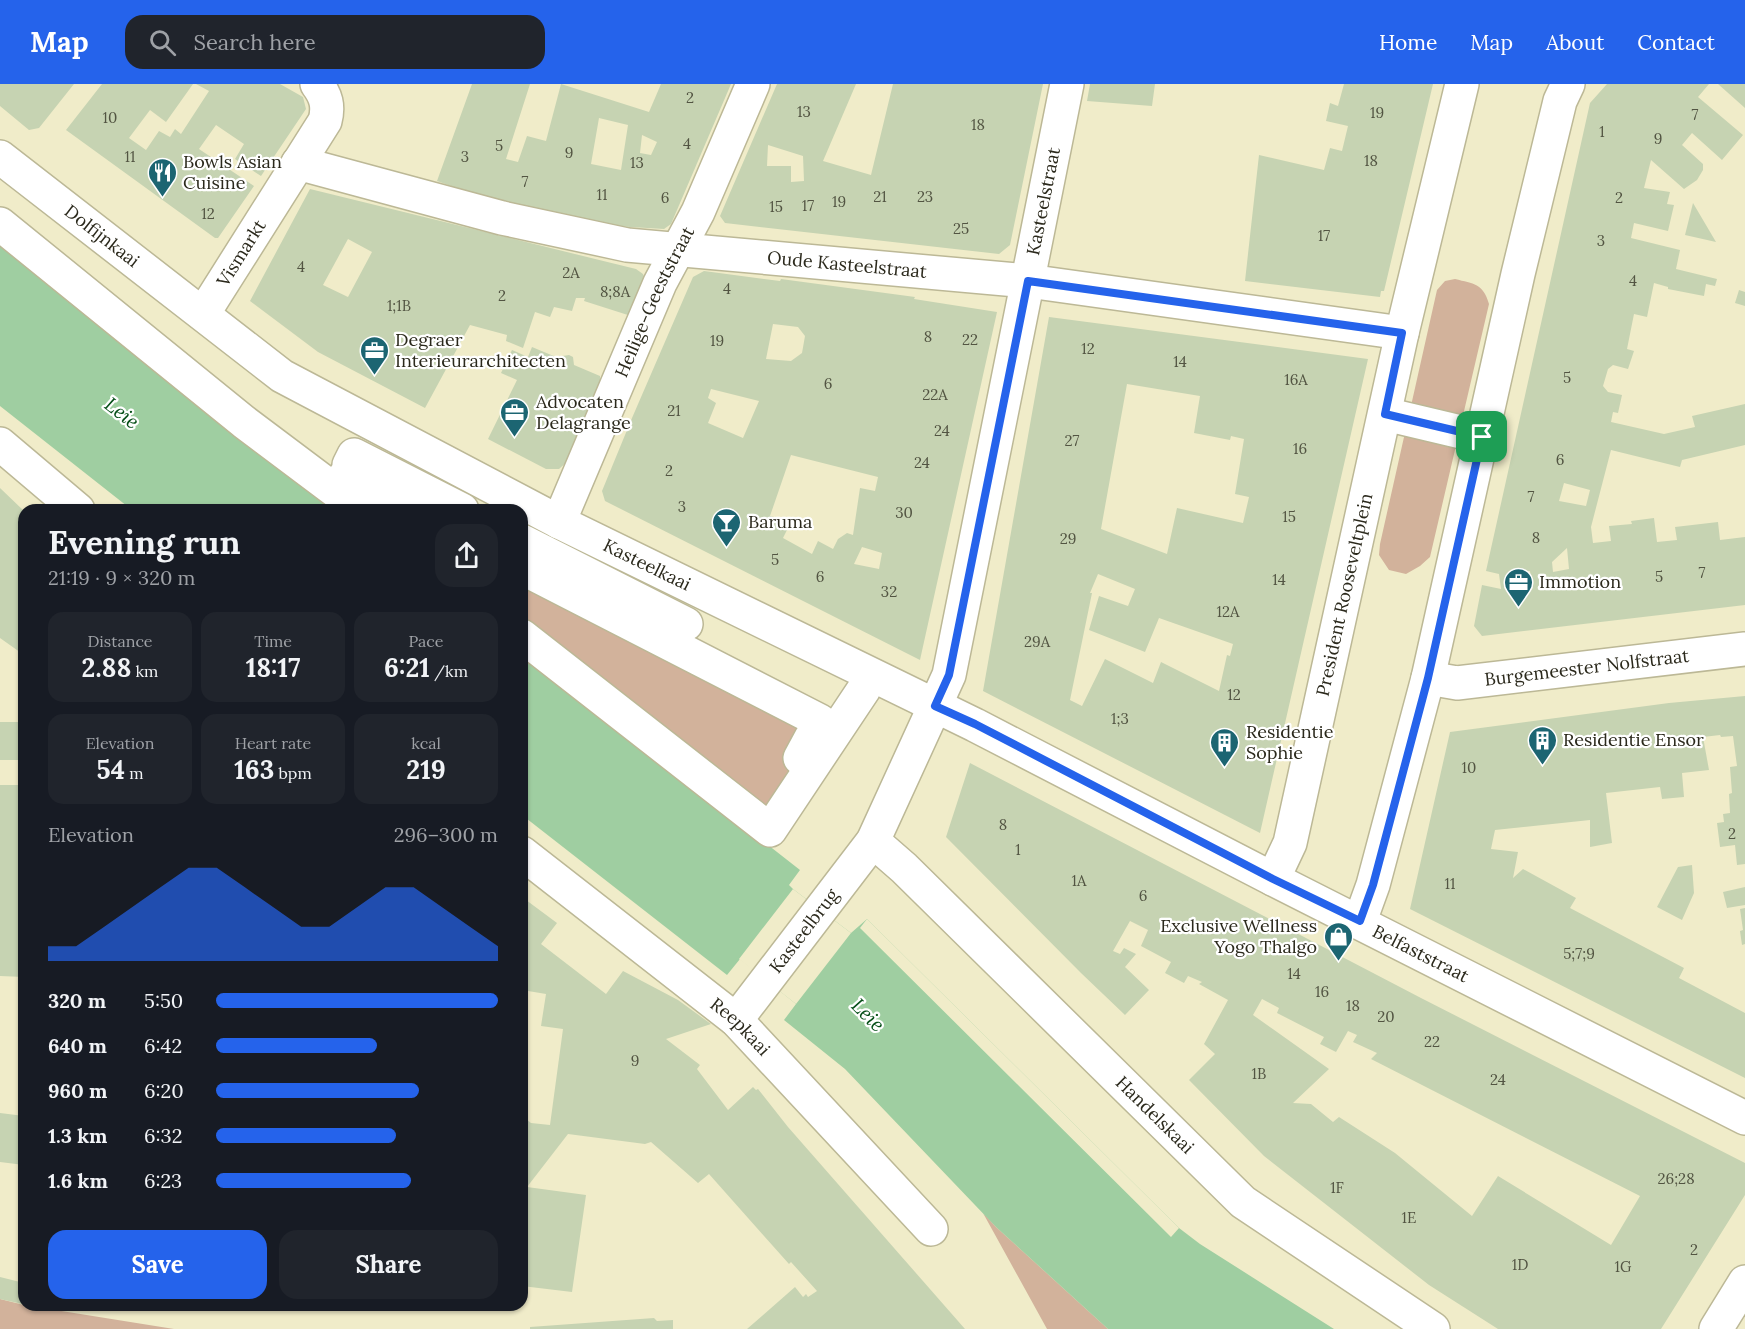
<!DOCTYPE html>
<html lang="en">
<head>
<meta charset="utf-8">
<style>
  body { margin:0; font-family:Lora,serif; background:#20242c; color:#f1f3f6; height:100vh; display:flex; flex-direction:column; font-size:22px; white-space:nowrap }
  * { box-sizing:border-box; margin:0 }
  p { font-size:20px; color:#9ea1a6 }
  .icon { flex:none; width:33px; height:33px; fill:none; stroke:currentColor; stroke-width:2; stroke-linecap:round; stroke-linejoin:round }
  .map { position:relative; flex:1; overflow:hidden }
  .panel { position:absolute; left:18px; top:420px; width:510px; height:807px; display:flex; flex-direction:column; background:#171b24; border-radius:18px; box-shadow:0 2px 4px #0004 }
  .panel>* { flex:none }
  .pin { position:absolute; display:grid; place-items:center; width:51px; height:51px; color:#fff; margin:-26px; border-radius:12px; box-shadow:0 3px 9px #0006 }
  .round { display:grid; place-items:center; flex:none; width:63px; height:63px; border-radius:18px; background:#20242c }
  .overview { display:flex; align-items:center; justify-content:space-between; height:102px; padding:0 30px }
  h1 { font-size:33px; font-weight:700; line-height:45px }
  .stats { display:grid; grid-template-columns:repeat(3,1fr); gap:9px; height:102px; padding:6px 30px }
  .stats div { display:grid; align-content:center; border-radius:15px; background:#20242c; text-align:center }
  .stats b { font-size:26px; font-weight:700 }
  .stats small { font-size:16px; font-weight:400 }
  .stats p { font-size:16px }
  .chart { height:168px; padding:12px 30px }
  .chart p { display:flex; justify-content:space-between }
  .chart svg { width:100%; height:108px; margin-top:6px; fill:#2563eb; opacity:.7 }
  .button { display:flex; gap:12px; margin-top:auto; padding:12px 30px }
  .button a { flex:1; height:69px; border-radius:18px; background:#2563eb; color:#fff; font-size:24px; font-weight:700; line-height:69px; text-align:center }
  .button a+a { background:#20242c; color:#f1f3f6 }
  ul { padding:0 30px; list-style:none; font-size:20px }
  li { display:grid; grid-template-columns:96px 72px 1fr; align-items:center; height:45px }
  li i { height:15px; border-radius:8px; background:#2563eb }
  header { display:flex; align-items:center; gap:36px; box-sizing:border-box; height:84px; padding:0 30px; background:#2563eb; color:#fff }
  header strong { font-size:28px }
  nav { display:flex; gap:33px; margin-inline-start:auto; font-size:21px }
  .search { width:420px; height:54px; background:#20242c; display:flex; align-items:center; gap:15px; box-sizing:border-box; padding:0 21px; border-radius:18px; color:#9ea1a6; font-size:22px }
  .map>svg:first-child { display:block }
  .green { fill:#d2b29b }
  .water { fill:#9fcea1 }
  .pier { fill:#f0ecc9 }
  .building { fill:#c6d3b2; fill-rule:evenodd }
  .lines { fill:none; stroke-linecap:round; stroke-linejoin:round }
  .street-casing { stroke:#bcb896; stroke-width:36 }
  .street { stroke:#fff; stroke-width:33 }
  .route-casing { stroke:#fff; stroke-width:12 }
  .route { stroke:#2563eb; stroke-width:8 }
  .labels { text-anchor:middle; stroke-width:4.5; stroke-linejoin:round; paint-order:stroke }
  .number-label { font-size:15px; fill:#525442 }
  .poi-label { font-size:18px; fill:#2b291c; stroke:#fff; text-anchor:start }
  .street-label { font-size:18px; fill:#2b291c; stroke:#fff }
  .water-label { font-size:20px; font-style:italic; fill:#064f18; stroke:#fff }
</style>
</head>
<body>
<header>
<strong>Map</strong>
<div class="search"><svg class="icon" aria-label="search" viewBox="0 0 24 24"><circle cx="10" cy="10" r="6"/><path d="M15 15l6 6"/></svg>Search here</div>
<nav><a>Home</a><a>Map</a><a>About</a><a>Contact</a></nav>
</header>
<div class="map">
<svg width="1745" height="1245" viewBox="0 0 1745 1245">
  <rect width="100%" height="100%" fill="#f0ecc9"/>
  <path class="green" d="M 1455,195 C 1474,200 1483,199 1489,220 L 1430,473 L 1420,482 L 1406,490 L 1389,486 L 1379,471 L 1380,460 L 1437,206 L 1445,197 Z
    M 522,487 L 815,637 L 764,732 L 522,543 Z
    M 983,1129 L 996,1143 L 1108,1245 L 1047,1245 Z
    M 0,1215 L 24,1221 L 174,1245 L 0,1245 Z"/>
  <path class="water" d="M 0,159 L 340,426 L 132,426 L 0,322 Z
    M 522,569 L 800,786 L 789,801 L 793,805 L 851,849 L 867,835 L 1179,1144 L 1200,1160 L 1334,1245 L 1108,1245 L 996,1143 L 845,985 L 784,936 L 796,920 L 740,875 L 727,891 L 522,731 Z"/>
  <path class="pier" d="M 793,805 L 851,849 L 796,920 L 739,875 Z
    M 867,835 L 1179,1144 L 1171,1153 L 860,844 Z"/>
  <path class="building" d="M 0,0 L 74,0 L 39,44 L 29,46 L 0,22 Z
    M 102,0 L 193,0 L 166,38 L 150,26 L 129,54 L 146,66 L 159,47 L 170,53 L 175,45 L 181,50 L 209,7 L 196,0 L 280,0 L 303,13 L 306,25 L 261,92 L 235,75 L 244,60 L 216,41 L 199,65 L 254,102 L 218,154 L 215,154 L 66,46 Z
    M 472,0 L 530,0 L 506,75 L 518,78 L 527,52 L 546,57 L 561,0 L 649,28 L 661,0 L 731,0 L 671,140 L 664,145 L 614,142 L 535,125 L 471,109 L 437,97 ZM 599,34 L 628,41 L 621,86 L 591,80 ZM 642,51 L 657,58 L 651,71 L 640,69 Z
    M 777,0 L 856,0 L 823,77 L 871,91 L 893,0 L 1043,0 L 1010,161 L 999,170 L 725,139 L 720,132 ZM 768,61 L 803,72 L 804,97 L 791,98 L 791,82 L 767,82 Z
    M 1090,0 L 1155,0 L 1152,22 L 1087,17 Z
    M 1344,0 L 1433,0 L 1384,207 L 1381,207 L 1380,213 L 1245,197 L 1259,71 L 1324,86 L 1330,64 L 1342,67 L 1348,42 L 1326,37 L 1330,19 L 1338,22 Z
    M 1607,0 L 1709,0 L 1698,13 L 1743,51 L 1722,76 L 1692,49 L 1682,61 L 1703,80 L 1703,86 L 1697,96 L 1684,105 L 1651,76 L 1644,104 L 1670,108 L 1667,120 L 1674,121 L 1668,147 L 1634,139 L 1631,154 L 1680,166 L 1676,185 L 1717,195 L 1715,202 L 1706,200 L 1704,212 L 1668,205 L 1668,203 L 1654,199 L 1647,233 L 1634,230 L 1627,265 L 1634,267 L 1628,285 L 1613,281 L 1608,285 L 1603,302 L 1608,308 L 1622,311 L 1618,329 L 1613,328 L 1611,338 L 1664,350 L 1695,343 L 1692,332 L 1745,320 L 1745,361 L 1682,376 L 1680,383 L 1611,366 L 1591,443 L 1593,459 L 1611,457 L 1609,442 L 1632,440 L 1631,437 L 1654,434 L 1657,458 L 1677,456 L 1675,443 L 1718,438 L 1720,456 L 1745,453 L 1745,521 L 1482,552 L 1474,542 L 1482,501 L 1501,505 L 1499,490 L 1486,487 L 1590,19 ZM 1564,399 L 1590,406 L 1586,422 L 1559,417 ZM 1567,464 L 1569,485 L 1553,488 L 1552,478 ZM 1530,487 L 1532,503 L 1514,505 L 1512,488 Z
    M 1718,0 L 1745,0 L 1745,24 Z
    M 310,105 L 636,185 L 643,190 L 645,195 L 631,232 L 584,217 L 585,214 L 576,214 L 572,227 L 554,223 L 550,233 L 535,228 L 523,264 L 506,257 L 507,251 L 470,241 L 425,324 L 318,268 L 250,217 ZM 348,155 L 372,168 L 348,213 L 323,201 Z
    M 1693,119 L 1716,158 L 1685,151 Z
    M 704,187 L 780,197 L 781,195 L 915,213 L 914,215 L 997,228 L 920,576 L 605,417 L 602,407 L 632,334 L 693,193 ZM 773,240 L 798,243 L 805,252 L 802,269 L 791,277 L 766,275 ZM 711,305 L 759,317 L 743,354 L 708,339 L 716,319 L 708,314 ZM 791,371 L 878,393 L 875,407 L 860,404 L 853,451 L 847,449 L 838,455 L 833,465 L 818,457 L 812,470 L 783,454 L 791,438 L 770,432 ZM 862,463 L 882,469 L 879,485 L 854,480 Z
    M 1739,206 L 1745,208 L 1745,222 L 1735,219 Z
    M 1049,233 L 1368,275 L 1260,749 L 983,607 ZM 1127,300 L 1200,312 L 1194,349 L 1230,356 L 1231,352 L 1244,355 L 1235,410 L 1249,413 L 1243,439 L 1177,424 L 1167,470 L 1101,445 ZM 1098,490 L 1135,505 L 1128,522 L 1099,512 L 1089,546 L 1145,568 L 1159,534 L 1233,560 L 1230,572 L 1227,571 L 1219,607 L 1161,578 L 1153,599 L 1105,575 L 1082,622 L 1070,616 L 1092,509 L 1090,509 Z
    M 532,263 L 556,273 L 569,271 L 573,273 L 574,281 L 600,292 L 600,297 L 602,298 L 568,377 L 559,385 L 546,385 L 488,355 L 517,296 L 501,289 L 512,266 L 528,273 Z
    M 0,404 L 24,427 L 24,571 L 0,554 Z
    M 1745,612 L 1745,780 L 1737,781 L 1735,761 L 1720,763 L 1717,739 L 1724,738 L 1723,730 L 1730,729 L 1729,710 L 1732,709 L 1730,683 L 1737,682 L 1733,652 L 1721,653 L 1720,651 L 1703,653 L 1709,686 L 1682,689 L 1684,713 L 1662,715 L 1660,703 L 1606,709 L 1612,759 L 1590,763 L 1590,736 L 1495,746 L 1491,765 L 1518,768 L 1513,794 L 1523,785 L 1576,814 L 1570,824 L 1684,884 L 1679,894 L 1745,929 L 1745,994 L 1410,825 L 1450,648 L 1669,619 Z
    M 0,638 L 24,638 L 19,676 L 0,676 Z
    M 970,679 L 1421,914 L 1745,1079 L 1745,1111 L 1661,1245 L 1498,1245 L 1429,1201 L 1264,1072 L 1189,996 L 1215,970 L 1204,960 L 1228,916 L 1199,900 L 1202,898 L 1188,892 L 1184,899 L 1165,889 L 1171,878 L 1141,862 L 1148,846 L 1130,837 L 1113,867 L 1120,870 L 1124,864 L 1136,870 L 1125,883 L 1149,906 L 1125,931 L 1081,889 L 946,753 ZM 1262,915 L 1279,924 L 1277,929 L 1324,953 L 1320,960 L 1336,968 L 1348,947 L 1357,951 L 1353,958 L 1377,969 L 1371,975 L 1640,1112 L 1611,1161 L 1498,1092 L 1472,1132 L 1395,1069 L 1339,1033 L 1333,1038 L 1311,1020 L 1293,1019 L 1329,985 L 1253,931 Z
    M 0,701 L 24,701 L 24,893 L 0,892 Z
    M 1692,781 L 1694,809 L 1682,836 L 1657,823 L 1678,783 Z
    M 1745,803 L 1745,821 L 1727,824 L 1723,808 Z
    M 522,813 L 557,839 L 541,860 L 606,910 L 623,887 L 678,916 L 711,940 L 666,955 L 700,981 L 697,985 L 728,1026 L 753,1003 L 756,1006 L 758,1005 L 788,1043 L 965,1245 L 747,1245 L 795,1203 L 803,1213 L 806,1210 L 808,1213 L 817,1207 L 791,1178 L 789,1180 L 709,1090 L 698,1099 L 651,1058 L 645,1060 L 568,1050 L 527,1103 L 586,1111 L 572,1208 L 522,1202 L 522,1032 L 531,1039 L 550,1041 L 563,945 L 541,942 L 546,910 L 522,906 Z
    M 1745,824 L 1745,860 L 1742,861 L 1740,847 L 1743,846 L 1740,825 Z
    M 0,1029 L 24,1032 L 24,1081 L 0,1078 Z
    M 0,1193 L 24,1199 L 22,1220 L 0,1215 Z
    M 654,1234 L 657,1237 L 673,1236 L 673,1245 L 530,1245 L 530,1243 Z"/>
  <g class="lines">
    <defs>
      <g id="street">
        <path id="s1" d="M 0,73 L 282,292 L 559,438 L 975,641 L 1273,795 L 1745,1034"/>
        <path id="s2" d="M 298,79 L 502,134 L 627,161 L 1028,197 L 1402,249"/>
        <path d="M 0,140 L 244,338 L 361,426"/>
        <path id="s3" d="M 203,230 L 325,37 C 329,22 326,12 317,0"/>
        <path d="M 1385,330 L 1482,353"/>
        <path d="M 0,360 L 78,426"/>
        <path d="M 349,381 L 354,371 L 462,426"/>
        <path d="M 340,400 L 344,393 L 408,426"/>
        <path id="s4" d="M 559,438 L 660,199 L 698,128 L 753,0"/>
        <path d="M 522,457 L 686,540"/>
        <path d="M 522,484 L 820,637 L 800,674"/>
        <path d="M 522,552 L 770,746 L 864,605"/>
        <path id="s5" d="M 1428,594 L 1457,599 L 1745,565"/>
        <path id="s6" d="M 873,757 L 904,784 L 1243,1118 L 1433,1245"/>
        <path id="s7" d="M 522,769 L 736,936 L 931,1145"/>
        <path id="s8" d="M 1273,795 L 1290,759 L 1402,249 L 1462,0"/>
        <path d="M 1360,837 L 1373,801 L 1428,594 L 1518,190 L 1560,17 L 1568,0"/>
        <path id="s9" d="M 736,936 L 873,757 L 949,591 L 1067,0"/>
        <path d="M 1716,1245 L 1745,1198"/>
      </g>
    </defs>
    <use href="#street" class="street-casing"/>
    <use href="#street" class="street"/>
  </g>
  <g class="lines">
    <defs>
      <path id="route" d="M 1028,197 L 1402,249 L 1385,330 L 1482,353 L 1428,594 L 1373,801 L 1360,837 L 1273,795 L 975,640 L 935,622 L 949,591 Z"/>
    </defs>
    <use href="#route" class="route-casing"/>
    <use href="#route" class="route"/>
  </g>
  <defs>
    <symbol id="restaurant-pin" viewBox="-11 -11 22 30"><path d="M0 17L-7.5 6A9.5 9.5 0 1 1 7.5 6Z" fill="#1c6572" stroke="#fff"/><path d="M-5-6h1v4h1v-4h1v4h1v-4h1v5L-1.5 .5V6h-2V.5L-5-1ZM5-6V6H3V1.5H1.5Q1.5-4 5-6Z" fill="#fff"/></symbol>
    <symbol id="office-pin" viewBox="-11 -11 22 30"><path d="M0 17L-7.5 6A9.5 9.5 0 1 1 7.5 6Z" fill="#1c6572" stroke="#fff"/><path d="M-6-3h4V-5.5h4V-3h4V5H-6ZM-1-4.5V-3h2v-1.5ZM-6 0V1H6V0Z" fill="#fff"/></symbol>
    <symbol id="bar-pin" viewBox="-11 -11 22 30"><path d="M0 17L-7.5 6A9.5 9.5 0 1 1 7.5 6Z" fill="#1c6572" stroke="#fff"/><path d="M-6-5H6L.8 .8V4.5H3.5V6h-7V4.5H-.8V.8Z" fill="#fff"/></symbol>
    <symbol id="building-pin" viewBox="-11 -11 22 30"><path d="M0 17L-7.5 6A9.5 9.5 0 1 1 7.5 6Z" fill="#1c6572" stroke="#fff"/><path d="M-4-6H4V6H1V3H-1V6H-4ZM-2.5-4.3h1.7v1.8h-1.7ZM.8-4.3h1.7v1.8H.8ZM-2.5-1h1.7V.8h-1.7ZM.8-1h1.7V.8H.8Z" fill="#fff"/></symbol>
    <symbol id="shop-pin" viewBox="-11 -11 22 30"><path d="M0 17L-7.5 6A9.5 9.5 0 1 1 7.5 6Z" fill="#1c6572" stroke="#fff"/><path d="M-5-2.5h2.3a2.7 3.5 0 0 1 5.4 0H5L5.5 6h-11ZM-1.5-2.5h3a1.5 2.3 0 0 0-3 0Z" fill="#fff"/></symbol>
  </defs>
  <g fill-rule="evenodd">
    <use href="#restaurant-pin" x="146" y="72" width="33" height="45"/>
    <use href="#office-pin" x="358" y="250" width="33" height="45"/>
    <use href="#office-pin" x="498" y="312" width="33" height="45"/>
    <use href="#bar-pin" x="710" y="422" width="33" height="45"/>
    <use href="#office-pin" x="1502" y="482" width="33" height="45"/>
    <use href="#building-pin" x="1526" y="640" width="33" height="45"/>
    <use href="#building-pin" x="1208" y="642" width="33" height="45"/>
    <use href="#shop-pin" x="1322" y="836" width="33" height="45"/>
  </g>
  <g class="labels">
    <g class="number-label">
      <text x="690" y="19">2</text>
      <text x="804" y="33">13</text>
      <text x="1377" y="34">19</text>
      <text x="1695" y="36">7</text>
      <text x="110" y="39">10</text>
      <text x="978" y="46">18</text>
      <text x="1602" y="53">1</text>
      <text x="1658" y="60">9</text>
      <text x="687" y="65">4</text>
      <text x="499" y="67">5</text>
      <text x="569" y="74">9</text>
      <text x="130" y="78">11</text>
      <text x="465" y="78">3</text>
      <text x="1371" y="82">18</text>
      <text x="637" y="84">13</text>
      <text x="525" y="103">7</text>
      <text x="602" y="116">11</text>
      <text x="880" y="118">21</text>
      <text x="925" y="118">23</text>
      <text x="665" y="119">6</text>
      <text x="1619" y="119">2</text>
      <text x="839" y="123">19</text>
      <text x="808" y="127">17</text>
      <text x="776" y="128">15</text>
      <text x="208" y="135">12</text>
      <text x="961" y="150">25</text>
      <text x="1324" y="157">17</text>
      <text x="1601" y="162">3</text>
      <text x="301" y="188">4</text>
      <text x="571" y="194">2A</text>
      <text x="1633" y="202">4</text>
      <text x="727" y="210">4</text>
      <text x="615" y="213">8;8A</text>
      <text x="502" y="217">2</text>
      <text x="399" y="227">1;1B</text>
      <text x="928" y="258">8</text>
      <text x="970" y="261">22</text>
      <text x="717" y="262">19</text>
      <text x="1088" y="270">12</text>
      <text x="1180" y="283">14</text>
      <text x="1567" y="299">5</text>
      <text x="1296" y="301">16A</text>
      <text x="828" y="305">6</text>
      <text x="935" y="316">22A</text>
      <text x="674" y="332">21</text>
      <text x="942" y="352">24</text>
      <text x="1072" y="362">27</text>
      <text x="1300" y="370">16</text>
      <text x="1560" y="381">6</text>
      <text x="922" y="384">24</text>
      <text x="669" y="392">2</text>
      <text x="1531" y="418">7</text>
      <text x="682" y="428">3</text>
      <text x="904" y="434">30</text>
      <text x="1289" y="438">15</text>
      <text x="1536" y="459">8</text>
      <text x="1068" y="460">29</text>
      <text x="775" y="481">5</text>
      <text x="1702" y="494">7</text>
      <text x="820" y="498">6</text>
      <text x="1659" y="498">5</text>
      <text x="1279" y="501">14</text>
      <text x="889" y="513">32</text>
      <text x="1228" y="533">12A</text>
      <text x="1037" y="563">29A</text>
      <text x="1234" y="616">12</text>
      <text x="1120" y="640">1;3</text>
      <text x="1469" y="689">10</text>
      <text x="1003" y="746">8</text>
      <text x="1732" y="755">2</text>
      <text x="1018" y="771">1</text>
      <text x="1079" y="802">1A</text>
      <text x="1450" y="805">11</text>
      <text x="1143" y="817">6</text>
      <text x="1579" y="875">5;7;9</text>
      <text x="1294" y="895">14</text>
      <text x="1322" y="913">16</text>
      <text x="1353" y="927">18</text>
      <text x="1386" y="938">20</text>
      <text x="1432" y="963">22</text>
      <text x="635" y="982">9</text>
      <text x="1259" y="995">1B</text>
      <text x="1498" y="1001">24</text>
      <text x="1676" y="1100">26;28</text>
      <text x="1337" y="1109">1F</text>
      <text x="1409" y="1139">1E</text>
      <text x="1694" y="1171">2</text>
      <text x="1520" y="1186">1D</text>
      <text x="1623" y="1188">1G</text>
    </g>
    <g class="poi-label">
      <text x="183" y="84">Bowls Asian<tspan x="183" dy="21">Cuisine</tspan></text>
      <text x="395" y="262">Degraer<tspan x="395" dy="21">Interieurarchitecten</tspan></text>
      <text x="536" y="324">Advocaten<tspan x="536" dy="21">Delagrange</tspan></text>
      <text x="748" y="444">Baruma</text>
      <text x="1539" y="504">Immotion</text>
      <text x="1246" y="654">Residentie<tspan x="1246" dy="21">Sophie</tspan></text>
      <text x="1563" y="662">Residentie Ensor</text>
      <text x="1317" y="848" text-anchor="end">Exclusive Wellness<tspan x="1317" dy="21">Yogo Thalgo</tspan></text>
    </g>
    <g class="street-label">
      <text dy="6" stroke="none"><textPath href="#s9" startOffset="891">Kasteelstraat</textPath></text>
      <text dy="6" stroke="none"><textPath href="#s1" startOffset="129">Dolfijnkaai</textPath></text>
      <text dy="6" stroke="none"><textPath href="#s3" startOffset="72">Vismarkt</textPath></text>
      <text dy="6" stroke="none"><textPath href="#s2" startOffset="560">Oude Kasteelstraat</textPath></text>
      <text dy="6" stroke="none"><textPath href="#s4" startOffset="240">Heilige-Geeststraat</textPath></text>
      <text dy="6" stroke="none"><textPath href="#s1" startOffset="768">Kasteelkaai</textPath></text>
      <text dy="6" stroke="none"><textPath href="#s8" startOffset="294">President Rooseveltplein</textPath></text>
      <text dy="6" stroke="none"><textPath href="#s5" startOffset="160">Burgemeester Nolfstraat</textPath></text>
      <text dy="6" stroke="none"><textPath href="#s9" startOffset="112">Kasteelbrug</textPath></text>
      <text dy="6" stroke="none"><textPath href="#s1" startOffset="1634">Belfaststraat</textPath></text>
      <text dy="6" stroke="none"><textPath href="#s7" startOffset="279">Reepkaai</textPath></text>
      <text dy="6" stroke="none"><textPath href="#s6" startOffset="393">Handelskaai</textPath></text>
    </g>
    <g class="water-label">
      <text transform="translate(122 329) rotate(38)" y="7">Leie</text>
      <text transform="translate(868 931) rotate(45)" y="7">Leie</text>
    </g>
  </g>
</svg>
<div class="pin" style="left:1482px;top:353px;background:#1e9e55"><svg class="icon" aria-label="arrive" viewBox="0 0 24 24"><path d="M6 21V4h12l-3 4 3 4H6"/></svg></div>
<section class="panel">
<div class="overview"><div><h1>Evening run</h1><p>21:19 · 9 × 320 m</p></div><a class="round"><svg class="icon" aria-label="share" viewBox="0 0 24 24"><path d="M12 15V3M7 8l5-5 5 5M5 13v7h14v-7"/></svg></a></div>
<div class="stats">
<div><p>Distance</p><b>2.88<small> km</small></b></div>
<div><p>Time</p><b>18:17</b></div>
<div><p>Pace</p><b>6:21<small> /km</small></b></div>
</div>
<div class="stats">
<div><p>Elevation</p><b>54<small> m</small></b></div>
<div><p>Heart rate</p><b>163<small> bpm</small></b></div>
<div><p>kcal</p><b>219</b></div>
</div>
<div class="chart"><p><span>Elevation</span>296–300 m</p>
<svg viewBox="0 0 160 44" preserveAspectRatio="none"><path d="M0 44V38L10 38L20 30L30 22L40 14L50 6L60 6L70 14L80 22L90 30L100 30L110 22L120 14L130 14L140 22L150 30L160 38V44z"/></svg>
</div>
<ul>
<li><b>320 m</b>5:50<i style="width:100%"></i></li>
<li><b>640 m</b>6:42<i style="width:57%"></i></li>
<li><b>960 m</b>6:20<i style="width:72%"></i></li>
<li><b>1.3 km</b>6:32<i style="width:64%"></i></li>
<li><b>1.6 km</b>6:23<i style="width:69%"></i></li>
</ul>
<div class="button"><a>Save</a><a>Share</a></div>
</section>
</div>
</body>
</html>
